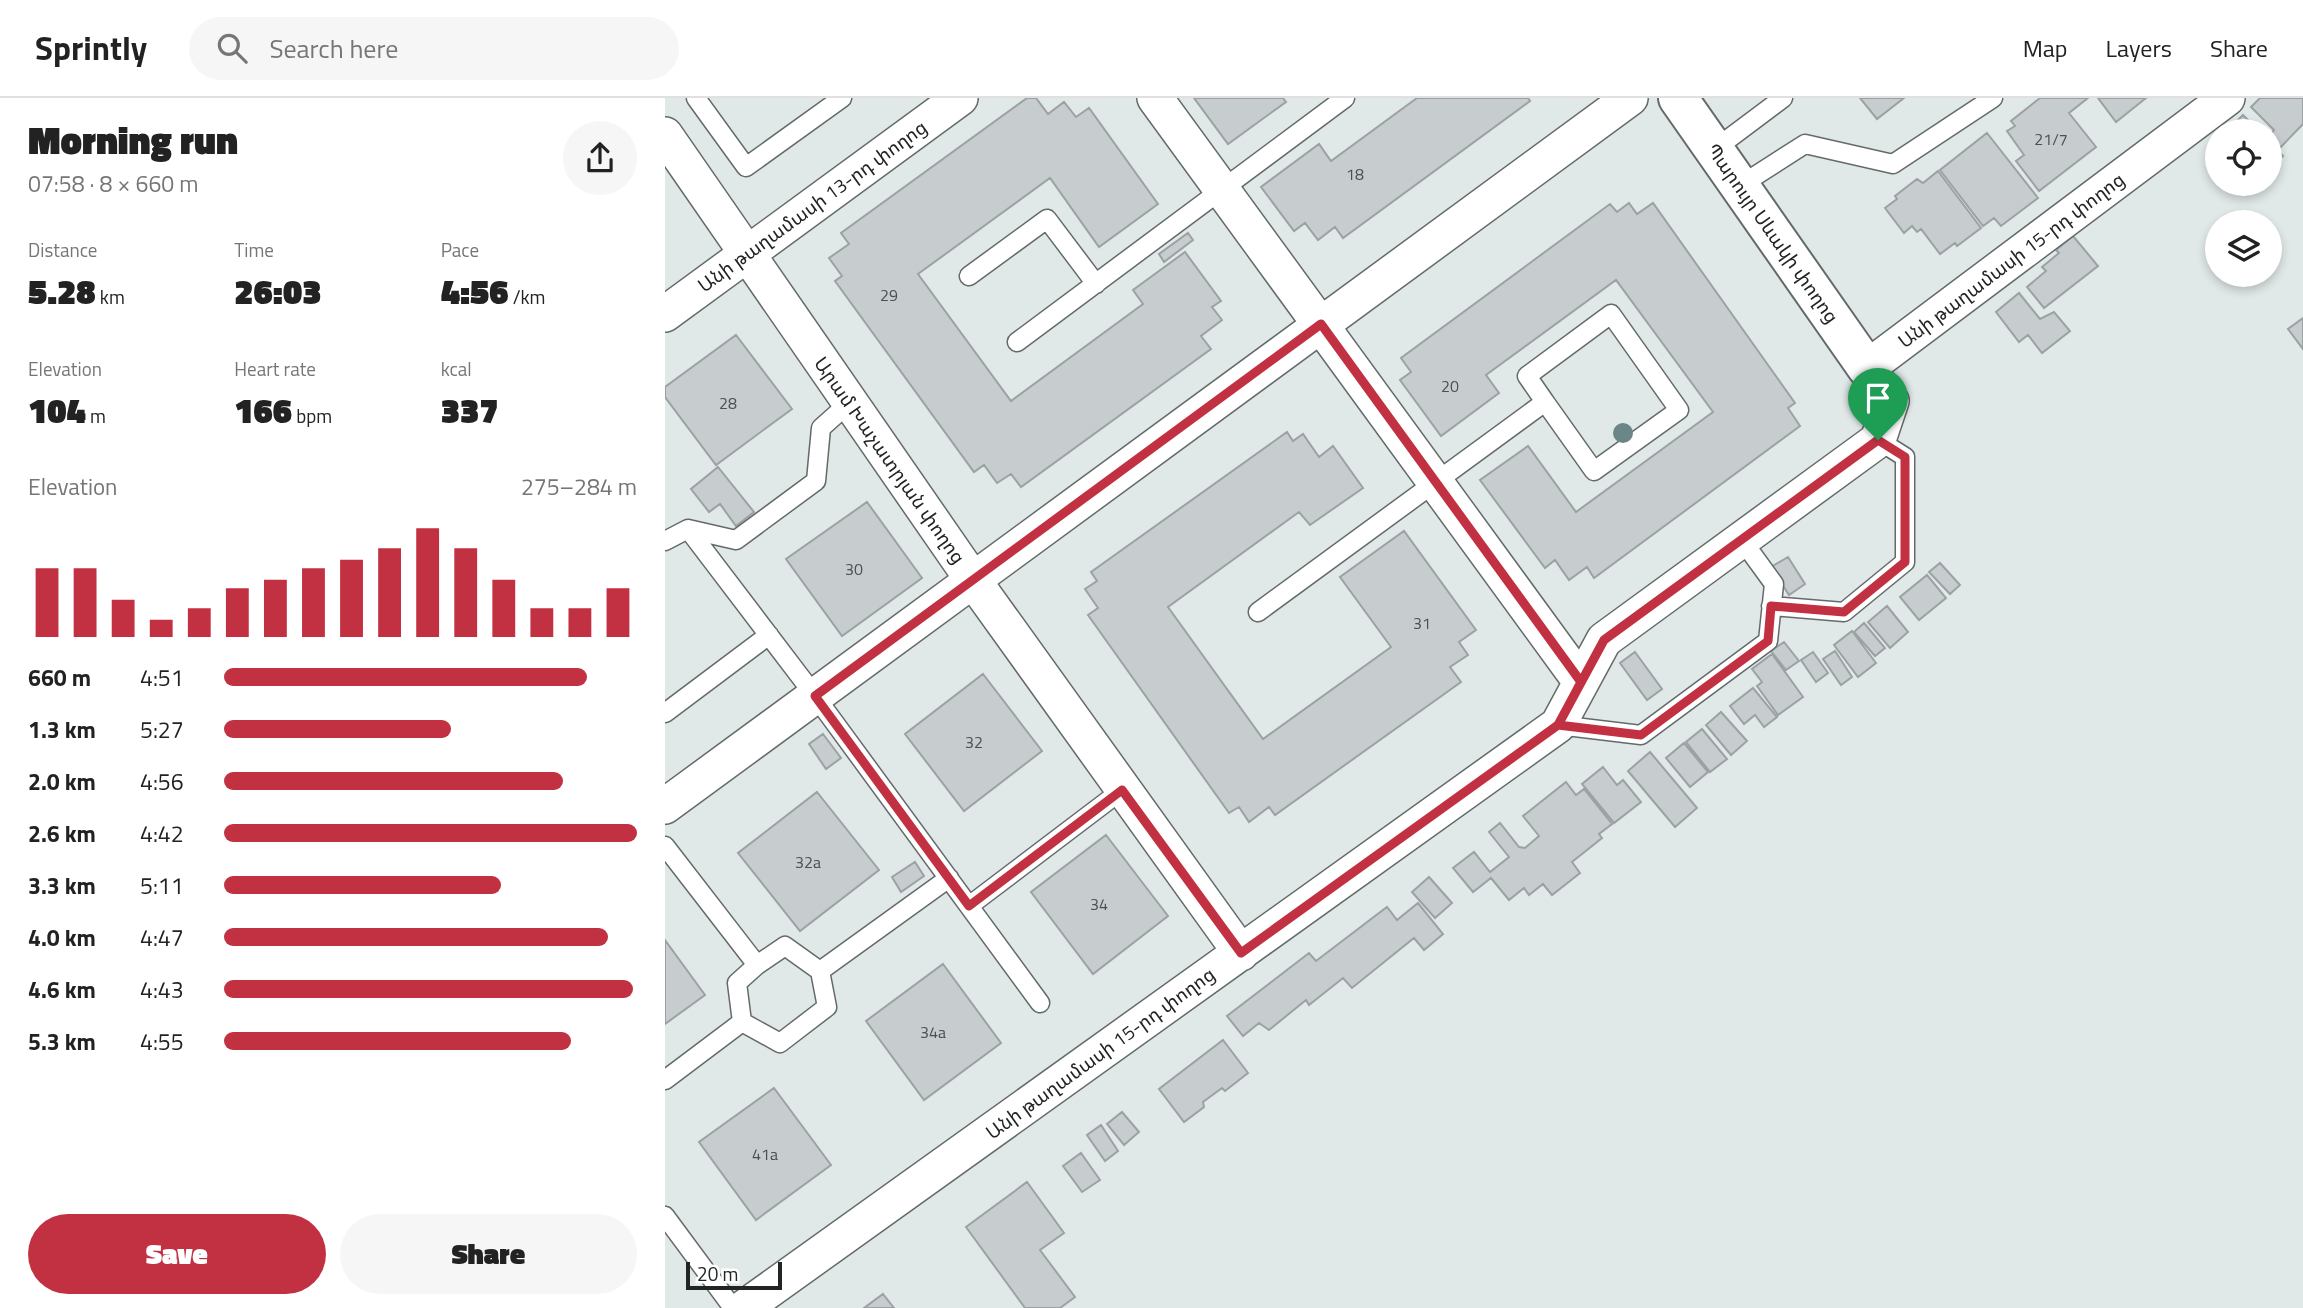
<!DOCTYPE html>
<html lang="en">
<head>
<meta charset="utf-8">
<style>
  body { margin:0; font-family:"Titillium Web","Noto Sans Armenian",sans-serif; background:#f6f6f6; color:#222; height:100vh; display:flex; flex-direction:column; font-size:26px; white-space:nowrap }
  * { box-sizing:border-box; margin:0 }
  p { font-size:23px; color:#767676 }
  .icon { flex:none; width:38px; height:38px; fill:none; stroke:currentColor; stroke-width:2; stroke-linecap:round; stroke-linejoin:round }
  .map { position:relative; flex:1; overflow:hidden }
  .drawer { display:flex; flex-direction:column; background:#fff; width:665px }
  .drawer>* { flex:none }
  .fabs { position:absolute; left:1540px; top:21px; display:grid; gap:14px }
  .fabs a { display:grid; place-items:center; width:77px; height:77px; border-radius:50%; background:#fff; box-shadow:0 4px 10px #0003; font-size:35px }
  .scale { position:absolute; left:21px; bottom:18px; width:96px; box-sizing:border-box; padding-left:7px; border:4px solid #232525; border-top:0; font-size:19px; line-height:24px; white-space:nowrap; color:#232525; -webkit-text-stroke:5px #fff; paint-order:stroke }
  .pin { position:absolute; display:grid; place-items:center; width:60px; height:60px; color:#fff; margin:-72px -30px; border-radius:50% 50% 50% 0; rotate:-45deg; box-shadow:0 0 7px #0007 }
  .pin .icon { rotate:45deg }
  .round { display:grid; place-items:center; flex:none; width:74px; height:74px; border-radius:37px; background:#f6f6f6 }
  .headline { display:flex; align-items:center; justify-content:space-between; height:119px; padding:0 28px }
  h1 { font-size:38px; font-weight:800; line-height:52px }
  .figures { display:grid; grid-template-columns:repeat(3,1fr); gap:10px; height:119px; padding:7px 28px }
  .figures div { display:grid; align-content:center }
  .figures b { font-size:35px; font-weight:800 }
  .figures small { font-size:19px; font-weight:400 }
  .figures p { font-size:19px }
  .chart { height:196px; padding:14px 28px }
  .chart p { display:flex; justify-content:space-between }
  .chart svg { width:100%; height:126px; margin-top:7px; stroke:#c23142; stroke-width:6 }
  .button { display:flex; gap:14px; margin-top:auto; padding:14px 28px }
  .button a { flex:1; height:80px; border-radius:42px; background:#c23142; color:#fff; font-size:28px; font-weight:800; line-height:80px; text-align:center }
  .button a+a { background:#f6f6f6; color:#222 }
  ul { padding:0 28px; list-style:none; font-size:23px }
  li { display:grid; grid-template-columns:112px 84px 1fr; align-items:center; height:52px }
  li i { height:18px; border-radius:9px; background:#c23142 }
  header { display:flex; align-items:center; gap:42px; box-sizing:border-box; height:98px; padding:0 35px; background:#fff; border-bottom:2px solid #e0e0e0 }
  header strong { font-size:33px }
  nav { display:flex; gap:38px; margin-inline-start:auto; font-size:24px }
  .search { width:490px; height:63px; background:#f6f6f6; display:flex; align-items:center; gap:18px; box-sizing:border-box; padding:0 24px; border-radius:38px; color:#767676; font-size:26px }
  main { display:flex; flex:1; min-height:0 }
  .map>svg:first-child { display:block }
  .building { fill:#c7cdce; stroke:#9ca2a3; stroke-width:2 }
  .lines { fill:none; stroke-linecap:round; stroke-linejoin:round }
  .service-casing { stroke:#646a6a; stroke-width:21 }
  .minor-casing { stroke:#646a6a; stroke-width:38 }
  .tertiary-casing { stroke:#646a6a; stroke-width:42 }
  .service { stroke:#fff; stroke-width:18 }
  .minor { stroke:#fff; stroke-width:35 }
  .tertiary { stroke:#fff; stroke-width:38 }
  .tree { fill:#6a8687 }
  .route-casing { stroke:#fff; stroke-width:14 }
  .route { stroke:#c23142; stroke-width:9 }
  .labels { text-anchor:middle; stroke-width:7; stroke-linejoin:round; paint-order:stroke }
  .number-label { font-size:16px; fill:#4c4f4f }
  .street-label { font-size:19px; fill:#232525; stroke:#fff }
</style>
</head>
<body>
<header>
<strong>Sprintly</strong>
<div class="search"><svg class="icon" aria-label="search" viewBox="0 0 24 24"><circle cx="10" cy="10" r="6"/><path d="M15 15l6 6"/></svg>Search here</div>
<nav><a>Map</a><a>Layers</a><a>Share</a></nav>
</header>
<main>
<section class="drawer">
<div class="headline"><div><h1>Morning run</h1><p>07:58 · 8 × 660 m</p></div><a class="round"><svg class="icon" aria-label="share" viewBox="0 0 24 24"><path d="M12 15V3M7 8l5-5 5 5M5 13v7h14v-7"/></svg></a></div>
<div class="figures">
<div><p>Distance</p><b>5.28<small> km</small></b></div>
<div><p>Time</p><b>26:03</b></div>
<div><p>Pace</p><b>4:56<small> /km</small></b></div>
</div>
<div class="figures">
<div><p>Elevation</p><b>104<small> m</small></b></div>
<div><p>Heart rate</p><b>166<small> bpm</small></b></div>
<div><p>kcal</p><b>337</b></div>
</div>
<div class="chart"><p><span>Elevation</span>275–284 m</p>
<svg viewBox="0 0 160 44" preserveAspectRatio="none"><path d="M5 44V20M15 44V20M25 44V31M35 44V38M45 44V34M55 44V27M65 44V24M75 44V20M85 44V17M95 44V13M105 44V6M115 44V13M125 44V24M135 44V34M145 44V34M155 44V27"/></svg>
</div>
<ul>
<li><b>660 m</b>4:51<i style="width:88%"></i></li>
<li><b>1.3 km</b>5:27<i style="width:55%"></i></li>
<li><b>2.0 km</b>4:56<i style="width:82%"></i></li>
<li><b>2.6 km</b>4:42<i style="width:100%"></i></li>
<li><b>3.3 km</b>5:11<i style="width:67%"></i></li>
<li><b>4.0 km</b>4:47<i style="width:93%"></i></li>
<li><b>4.6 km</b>4:43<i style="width:99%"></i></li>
<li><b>5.3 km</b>4:55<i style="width:84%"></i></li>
</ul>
<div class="button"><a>Save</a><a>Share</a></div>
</section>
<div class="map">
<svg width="1638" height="1210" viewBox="0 0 1638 1210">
  <rect width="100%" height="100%" fill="#e1e8e8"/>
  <path class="building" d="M 362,0 L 371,0 L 383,16 L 399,4 L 411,19 L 424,10 L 493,106 L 434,149 L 385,80 L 253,176 L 346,303 L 478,206 L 468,192 L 520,154 L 556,203 L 547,209 L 557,222 L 536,238 L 546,251 L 356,389 L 346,376 L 332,385 L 319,367 L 309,374 L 170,183 L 177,178 L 164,160 L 184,146 L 176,135 Z
    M 529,0 L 618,0 L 621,4 L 563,46 Z
    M 752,0 L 863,0 L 865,3 L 678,140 L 670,129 L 653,142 L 640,125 L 629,133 L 596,89 L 654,46 L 666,63 Z
    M 1195,0 L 1239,0 L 1212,21 Z
    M 1375,0 L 1423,0 L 1404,15 L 1431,49 L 1374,93 L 1351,63 L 1359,57 L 1342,33 L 1350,28 L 1346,23 Z
    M 1433,0 L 1481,0 L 1451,24 Z
    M 1595,0 L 1638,0 L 1638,26 L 1613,52 L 1605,43 L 1605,37 L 1609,32 L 1586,9 Z
    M 1578,17 L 1594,33 L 1566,33 L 1564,31 Z
    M 1322,35 L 1373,100 L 1336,128 L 1329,120 L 1318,128 L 1275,72 Z
    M 1605,44 L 1618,58 L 1605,71 Z
    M 1273,73 L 1316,130 L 1292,148 L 1290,145 L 1275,156 L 1256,131 L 1252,134 L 1247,128 L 1239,135 L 1220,110 L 1232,101 L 1230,98 L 1252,81 L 1258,85 Z
    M 964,105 L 972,116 L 988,105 L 1130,305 L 1123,310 L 1135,328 L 929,480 L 922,469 L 904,482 L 890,462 L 880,470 L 815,382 L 863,348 L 911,414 L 1048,314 L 951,182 L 821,277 L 834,295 L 776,338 L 735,282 L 746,274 L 736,260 L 945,106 L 952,114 Z
    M 523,135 L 528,142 L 499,164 L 494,156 Z
    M 1408,138 L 1433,168 L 1379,210 L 1362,189 L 1381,173 L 1377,169 L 1394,155 L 1391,152 Z
    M 1354,195 L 1375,221 L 1389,214 L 1405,233 L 1377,255 L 1363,237 L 1354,244 L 1331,214 Z
    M 1638,220 L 1638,251 L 1623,231 Z
    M 71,237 L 127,311 L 51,367 L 0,299 L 0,289 Z
    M 622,334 L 628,343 L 638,336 L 654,359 L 668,348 L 698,390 L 645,427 L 634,414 L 503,509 L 598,641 L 726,549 L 675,479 L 739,433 L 811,532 L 794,544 L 803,557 L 785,569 L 796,584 L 610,717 L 604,709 L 584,724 L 574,709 L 564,715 L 423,517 L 433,510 L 420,491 L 432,483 L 426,474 Z
    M 53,369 L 89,414 L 71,428 L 55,406 L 44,414 L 26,391 Z
    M 202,404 L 257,480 L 177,538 L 121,461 Z
    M 1123,459 L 1140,486 L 1124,497 L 1106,469 Z
    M 1275,465 L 1295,487 L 1285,496 L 1264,474 Z
    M 1262,477 L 1281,500 L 1254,522 L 1235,499 Z
    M 1222,508 L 1243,534 L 1225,550 L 1203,524 Z
    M 1199,525 L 1220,550 L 1210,558 L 1189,534 Z
    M 1187,533 L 1211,565 L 1193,579 L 1169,547 Z
    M 1119,544 L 1134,563 L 1121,572 L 1106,553 Z
    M 1170,553 L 1187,579 L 1176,587 L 1158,561 Z
    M 970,554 L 997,591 L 982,602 L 955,565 Z
    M 1148,554 L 1163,575 L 1151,584 L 1136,562 Z
    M 1107,556 L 1138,599 L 1113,617 L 1092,588 L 1097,584 L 1087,571 Z
    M 318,576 L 377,653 L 299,713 L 240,636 Z
    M 1088,590 L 1112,619 L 1099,629 L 1090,617 L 1079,626 L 1065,608 Z
    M 1056,614 L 1082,643 L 1066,657 L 1041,627 Z
    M 1037,631 L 1062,661 L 1045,674 L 1021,644 Z
    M 158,636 L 176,660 L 161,671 L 144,646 Z
    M 1019,645 L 1043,674 L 1025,689 L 1001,660 Z
    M 985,654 L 1032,710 L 1010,729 L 963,673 Z
    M 938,669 L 952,687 L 958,682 L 976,704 L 949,725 L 917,686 Z
    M 901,684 L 911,697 L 919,691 L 947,726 L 934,736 L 937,740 L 907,764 L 915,775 L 887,797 L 878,786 L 864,797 L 859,790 L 844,802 L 826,780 L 808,794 L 788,770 L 809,754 L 825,774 L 844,759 L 824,734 L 835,725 L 854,749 L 860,750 L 874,738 L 858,718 Z
    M 152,694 L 214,772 L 135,833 L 73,755 Z
    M 441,737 L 503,818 L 428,876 L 366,794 Z
    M 250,764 L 259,778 L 236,794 L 227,779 Z
    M 764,779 L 787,805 L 770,820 L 747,794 Z
    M 753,805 L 778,836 L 759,852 L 749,840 L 687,890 L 678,880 L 644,907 L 641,902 L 604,932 L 594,925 L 578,938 L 562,918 L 644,855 L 651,863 L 722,809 L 732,822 Z
    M 0,842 L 40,897 L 0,926 Z
    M 278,866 L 336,945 L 259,1002 L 201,923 Z
    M 558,942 L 583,975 L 560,993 L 557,990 L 538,1004 L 539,1009 L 519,1024 L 494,991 Z
    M 109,990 L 166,1067 L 91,1122 L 34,1044 Z
    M 457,1014 L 474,1034 L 459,1047 L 442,1026 Z
    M 436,1027 L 453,1053 L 440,1063 L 422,1037 Z
    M 416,1055 L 435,1082 L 417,1094 L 398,1068 Z
    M 362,1084 L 399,1135 L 375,1152 L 410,1199 L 395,1210 L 360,1210 L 301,1129 Z
    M 218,1196 L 229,1210 L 199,1210 Z"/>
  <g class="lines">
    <defs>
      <path id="service" d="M 31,0 L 81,69 L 177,0
        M 1050,51 L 1118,0
        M 1076,87 L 1140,46 L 1228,66 L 1328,0
        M 304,178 L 382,121 L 431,186
        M 352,244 L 680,0
        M 23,431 L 150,598 L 375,905
        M 0,443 L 23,431 L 71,442 L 151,383 L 156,330 L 184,305
        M 1106,508 L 1179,514 L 1240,464 L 1240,359 L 1213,342
        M 593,514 L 880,304 L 862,278 L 946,216 L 1014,312 L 929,373 L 880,304
        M 0,615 L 104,537
        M 893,627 L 976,637 L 1103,543 L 1109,486 L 1077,442
        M 0,748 L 92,867
        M 304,808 L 457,692
        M 77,924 L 72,885 L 92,867 L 120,848 L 155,873
        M 0,982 L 77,924 L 115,945 L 162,909 L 155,873 L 284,780
        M 0,1118 L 68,1210"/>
      <path id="minor" d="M 490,0 L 916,584
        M 0,37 L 308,482 L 576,855
        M 0,216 L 295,0
        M 0,708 L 965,0
        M 79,1210 L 893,627 L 939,542 L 1213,342 L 1226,303 L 1202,270 L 1562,0"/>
      <path id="tertiary" d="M 1013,0 L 1202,270"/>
    </defs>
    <use href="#service" class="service-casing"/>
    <use href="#minor" class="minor-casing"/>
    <use href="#tertiary" class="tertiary-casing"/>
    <use href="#service" class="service"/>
    <use href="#minor" class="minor"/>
    <use href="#tertiary" class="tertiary"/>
  </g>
  <circle class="tree" cx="958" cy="335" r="10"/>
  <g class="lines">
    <defs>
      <path id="route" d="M 1213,342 L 939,542 L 893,627 L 576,855 L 457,692 L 304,808 L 150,598 L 656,226 L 916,584 L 893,627 L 976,637 L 1103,543 L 1106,508 L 1179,514 L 1240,464 L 1240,359 L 1213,342"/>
    </defs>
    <use href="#route" class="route-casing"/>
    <use href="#route" class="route"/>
  </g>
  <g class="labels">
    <g class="number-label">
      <text x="1386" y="47">21/7</text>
      <text x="690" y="82">18</text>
      <text x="224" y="203">29</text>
      <text x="785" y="294">20</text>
      <text x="63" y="311">28</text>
      <text x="189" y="477">30</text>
      <text x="757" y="531">31</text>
      <text x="309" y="650">32</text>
      <text x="143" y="770">32a</text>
      <text x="434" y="812">34</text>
      <text x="268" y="940">34a</text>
      <text x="100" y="1062">41a</text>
    </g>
    <g class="street-label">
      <text transform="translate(147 108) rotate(-36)" y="7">Անի թաղամասի 13-րդ փողոց</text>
      <text transform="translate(1108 135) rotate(55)" y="7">Պարույր Սևակի փողոց</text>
      <text transform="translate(1346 162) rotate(-37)" y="7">Անի թաղամասի 15-րդ փողոց</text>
      <text transform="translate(225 362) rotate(55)" y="7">Արամ Խաչատրյան փողոց</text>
      <text transform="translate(435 955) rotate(-36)" y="7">Անի թաղամասի 15-րդ փողոց</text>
    </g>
  </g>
</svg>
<div class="fabs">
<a><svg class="icon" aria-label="locate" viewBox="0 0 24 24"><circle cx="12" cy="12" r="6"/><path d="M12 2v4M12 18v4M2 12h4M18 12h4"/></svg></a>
<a><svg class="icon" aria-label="layers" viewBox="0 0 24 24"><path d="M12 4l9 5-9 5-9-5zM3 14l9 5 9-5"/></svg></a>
</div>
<div class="scale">20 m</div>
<div class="pin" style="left:1213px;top:342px;background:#1e9e55"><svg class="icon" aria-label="arrive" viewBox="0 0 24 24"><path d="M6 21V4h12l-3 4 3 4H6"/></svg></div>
</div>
</main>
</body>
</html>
